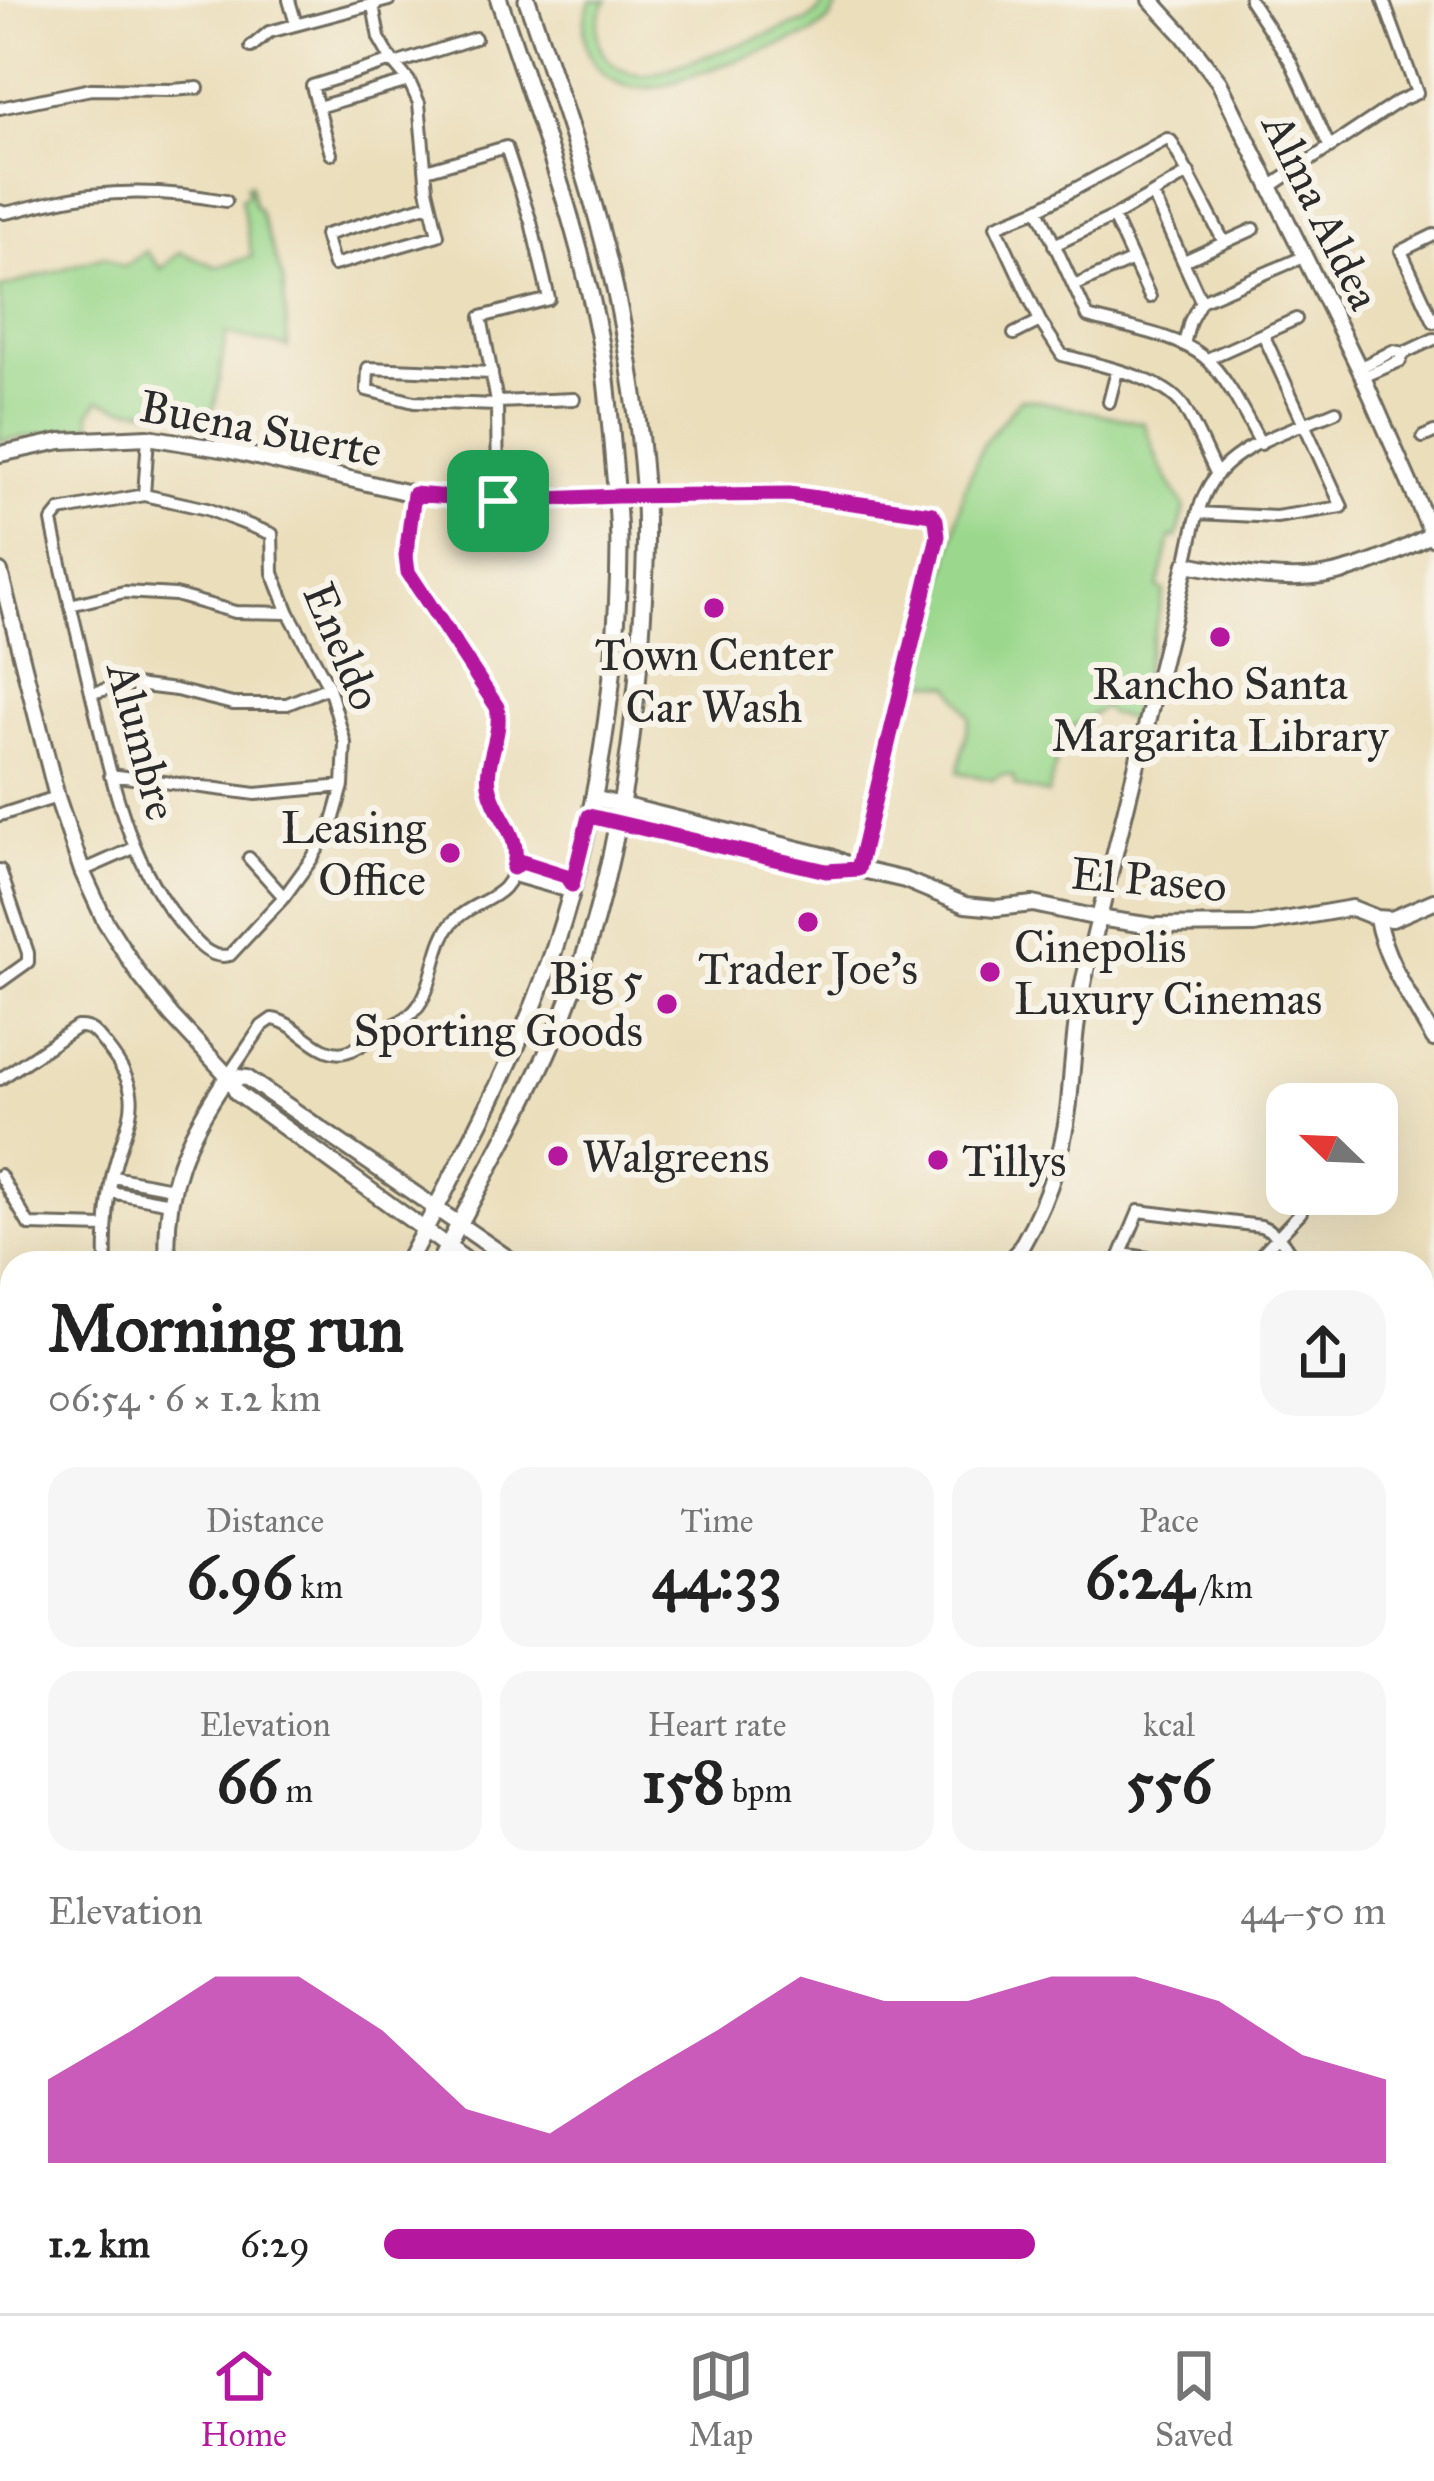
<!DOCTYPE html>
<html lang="en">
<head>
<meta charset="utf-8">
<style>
  body { margin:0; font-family:"IM FELL Great Primer",serif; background:#f6f6f6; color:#222; height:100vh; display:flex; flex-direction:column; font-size:45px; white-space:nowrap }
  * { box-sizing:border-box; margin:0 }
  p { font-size:39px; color:#767676 }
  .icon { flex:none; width:66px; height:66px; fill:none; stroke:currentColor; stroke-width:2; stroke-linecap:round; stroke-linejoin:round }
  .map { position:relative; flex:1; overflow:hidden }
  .side { position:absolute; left:0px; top:1251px; width:1434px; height:1062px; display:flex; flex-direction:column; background:#fff; border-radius:36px 36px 0 0; box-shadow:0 12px 48px #0002 }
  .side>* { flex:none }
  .needle { width:78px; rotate:293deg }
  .buttons { position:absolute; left:1266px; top:1083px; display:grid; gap:24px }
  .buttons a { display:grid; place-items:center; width:132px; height:132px; border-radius:24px; background:#fff; box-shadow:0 12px 48px #0002; font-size:60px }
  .pin { position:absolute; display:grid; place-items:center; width:102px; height:102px; color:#fff; margin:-51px; border-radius:24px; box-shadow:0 6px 18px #0006 }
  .round { display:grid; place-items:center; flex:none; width:126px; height:126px; border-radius:36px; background:#f6f6f6 }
  .headline { display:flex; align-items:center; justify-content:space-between; height:204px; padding:0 48px }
  h1 { font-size:66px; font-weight:700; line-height:90px }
  .figures { display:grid; grid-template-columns:repeat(3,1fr); gap:18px; height:204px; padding:12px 48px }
  .figures div { display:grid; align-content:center; border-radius:30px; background:#f6f6f6; text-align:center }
  .figures b { font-size:60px; font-weight:700 }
  .figures small { font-size:33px; font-weight:400 }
  .figures p { font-size:33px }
  .chart { height:336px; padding:24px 48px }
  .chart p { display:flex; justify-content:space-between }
  .chart svg { width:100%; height:216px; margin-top:12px; fill:#b5179e; opacity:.7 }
  ul { padding:0 48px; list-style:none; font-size:39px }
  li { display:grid; grid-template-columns:192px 144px 1fr; align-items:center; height:90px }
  li i { height:30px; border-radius:15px; background:#b5179e }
  .menu { display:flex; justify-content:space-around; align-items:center; height:168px; border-top:3px solid #e0e0e0; background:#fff; font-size:33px; color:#767676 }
  .menu a { display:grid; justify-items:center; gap:6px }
  .menu .on { color:#b5179e }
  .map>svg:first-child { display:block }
  .park { fill:#9bd88d; stroke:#63825c; stroke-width:3 }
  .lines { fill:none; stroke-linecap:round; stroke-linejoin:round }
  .street-casing { stroke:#6e6a5d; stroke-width:16 }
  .secondary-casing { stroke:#6e6a5d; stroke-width:20 }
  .primary-casing { stroke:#6e6a5d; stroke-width:21 }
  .highway-casing { stroke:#6e6a5d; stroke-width:24 }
  .street { stroke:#fff; stroke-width:10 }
  .secondary { stroke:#fff; stroke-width:14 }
  .primary { stroke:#fff; stroke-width:15 }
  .highway { stroke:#fff; stroke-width:18 }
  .route-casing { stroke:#fff; stroke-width:24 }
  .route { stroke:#b5179e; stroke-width:15 }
  .poi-dot { fill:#b5179e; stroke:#f7f3e8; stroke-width:4.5 }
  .labels { text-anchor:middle; stroke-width:12; stroke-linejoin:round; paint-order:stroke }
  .street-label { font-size:45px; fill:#2b2b2b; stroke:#f7f3e8 }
  .poi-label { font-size:45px; fill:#2b2b2b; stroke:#f7f3e8 }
</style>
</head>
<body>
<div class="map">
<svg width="1434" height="2313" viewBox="0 0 1434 2313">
  <rect width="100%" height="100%" fill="#f7f3e8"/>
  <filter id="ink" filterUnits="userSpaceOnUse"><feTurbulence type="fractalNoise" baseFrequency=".00833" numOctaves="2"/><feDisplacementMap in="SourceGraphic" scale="24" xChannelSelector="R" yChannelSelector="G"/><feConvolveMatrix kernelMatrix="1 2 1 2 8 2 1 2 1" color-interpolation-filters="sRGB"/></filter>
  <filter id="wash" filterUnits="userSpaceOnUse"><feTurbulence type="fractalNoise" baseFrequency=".004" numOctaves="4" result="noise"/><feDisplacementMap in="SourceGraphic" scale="48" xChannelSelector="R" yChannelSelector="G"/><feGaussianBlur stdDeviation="2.7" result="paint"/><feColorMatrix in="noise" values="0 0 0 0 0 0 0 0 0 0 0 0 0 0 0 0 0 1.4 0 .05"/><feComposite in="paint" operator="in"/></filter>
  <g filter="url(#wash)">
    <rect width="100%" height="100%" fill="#ebdebb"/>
    <path class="park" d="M 591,0 L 607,0 C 580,42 613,85 660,72 L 807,21 L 819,11 L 825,0 L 840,0 L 830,20 L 810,35 L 662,86 C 607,99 568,51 591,0 Z
      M 250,184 L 254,205 L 259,210 L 283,280 L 288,347 L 226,334 L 215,405 L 210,415 L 123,408 L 99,400 L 90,412 L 91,426 L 0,441 L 0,288 L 104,256 L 124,267 L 146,251 L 161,269 L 180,252 L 217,267 L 252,257 L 241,198 L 248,195 L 246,186 Z
      M 1020,399 L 1034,400 L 1144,423 L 1160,466 L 1185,508 L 1177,538 L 1171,537 L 1158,588 L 1164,591 L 1132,719 L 1109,714 L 1104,707 L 1067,730 L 1062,738 L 1048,794 L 1015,786 L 1013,777 C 1005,774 1000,774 993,780 L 958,772 L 970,717 L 951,686 L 922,681 L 964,489 L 984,443 Z
      M 0,2050 L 12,2096 L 12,2301 L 99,2301 L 104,2313 L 0,2313 Z"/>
  </g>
  <g filter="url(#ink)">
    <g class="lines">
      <defs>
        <path id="street" d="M 289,0 L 296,24
          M 1250,0 L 1291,62 L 1330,148
          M 373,5 L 379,38 L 392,61 L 409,81 L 419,103 L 427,189 L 438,235 L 334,265 L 325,235 L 430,204
          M 251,47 L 269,32 L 389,0
          M 395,64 L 475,38
          M 318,107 L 409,81
          M 0,108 L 91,89 L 172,90 L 198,88
          M 331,154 L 312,86 L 392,61
          M 426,170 L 506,147 L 531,222 L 549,299 L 481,317 L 497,402 L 498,501
          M 1270,187 L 1399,101 L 1417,93 L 1383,0
          M 1153,195 L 1201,301 L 1190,321 L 1184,344
          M 1038,209 L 1088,317 C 1122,327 1176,334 1204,357 C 1227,376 1246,417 1261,444
          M 0,211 L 5,213 C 34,207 62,198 91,195 C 135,190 183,193 226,201
          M 1113,217 L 1150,297
          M 1434,235 L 1401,251 L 1434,322
          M 1054,245 L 1113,217 L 1189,173
          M 1184,261 L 1254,229
          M 1074,286 L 1133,260
          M 1201,301 L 1303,257
          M 1014,334 L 1040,321
          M 1207,359 L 1296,319
          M 1359,368 L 1393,351 L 1404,353
          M 492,373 L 368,368 L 367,390 L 414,402 L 497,405
          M 1363,377 L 1400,361 L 1404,353 L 1434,339
          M 497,402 L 574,399
          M 1109,402 L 1117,371
          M 1423,437 L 1434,432
          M 1217,475 C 1206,453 1196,427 1183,406 C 1163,377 1095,364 1062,355 L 1040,321 L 996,226 L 1038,209 L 1167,139 L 1171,141 L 1224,242
          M 144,495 L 207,509 L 272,534 L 273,573 L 289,613 L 329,687 L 345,743 L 343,786 L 332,825 L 311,860 L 284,897 L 230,955 C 210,960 197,943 185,929 C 127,863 111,775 91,692 C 78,635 63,579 52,521 L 60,511 Z
          M 144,495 L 148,437
          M 1198,513 L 1276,517 L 1342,507 L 1263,334
          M 1186,564 C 1193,537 1196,505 1212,481 C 1237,443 1297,428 1336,411
          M 70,605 L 124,592 L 175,595 L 235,612 L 289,613
          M 92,693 L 127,684 L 176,690 L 233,704 L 287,704 L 329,687
          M 110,775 L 256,794 L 343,786
          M 0,815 L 57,797
          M 249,858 L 284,897
          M 513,868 L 517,877 L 563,890 L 572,885
          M 513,868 L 522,862 L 567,876 L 572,885
          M 0,870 L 28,953 L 28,962 L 0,982
          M 82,871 L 134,848
          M 228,1076 L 262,1026 L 272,1019 C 298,1022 318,1058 345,1052 C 359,1049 372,1038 385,1030 C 395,1024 408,1019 415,1010 C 437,985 432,941 456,919 C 480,896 512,902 516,856 C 518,830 495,812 490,789 C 484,762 502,735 497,707 L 408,572 L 406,556 L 414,494
          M 0,1079 L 77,1027 C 93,1026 97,1035 107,1047 C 152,1103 124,1118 112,1178 C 107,1206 105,1235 106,1263
          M 0,1175 L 29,1225 L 106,1227
          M 113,1177 L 172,1188
          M 111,1192 L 170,1203
          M 1122,1254 L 1181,1263
          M 1117,1263 L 1139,1211 L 1261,1226 C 1278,1233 1288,1245 1293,1263
          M 1253,1263 L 1301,1212
          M 0,1323 L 12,1322
          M 1434,1463 L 1428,1480 L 1434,1502
          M 1422,1838 L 1434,1838
          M 1300,2301 L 1309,2313
          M 892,2313 L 902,2301"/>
        <path id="secondary" d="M 1151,0 L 1184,36 L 1219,82 L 1359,368 L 1434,539
          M 0,454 L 61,441 L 148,437 L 227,450 L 414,494 L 457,499 L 498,501 L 617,496 L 789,494 L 932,514 L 936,520 L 938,536 L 858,869
          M 0,572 L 57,797 L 82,871 L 105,921 L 140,976 L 171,1015 L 228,1076 L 237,1093 L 470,1263
          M 593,798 L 831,857 L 858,869 L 905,880 L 965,905 L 996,908 L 1033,904 L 1098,918 L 1153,926 L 1254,925 L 1352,908 L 1377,918 L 1392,919 L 1434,901
          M 589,816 L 826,871 L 853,869
          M 1377,918 C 1384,960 1413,1002 1434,1039
          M 228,1076 L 247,1078 L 515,1263
          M 168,1263 C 163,1187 186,1137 228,1076
          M 1011,1263 C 1042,1216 1063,1159 1069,1103 C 1073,1059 1075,1023 1084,979 L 1186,564 C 1231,572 1283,584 1328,575 C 1365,568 1402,551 1434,533
          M 1422,1396 L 1434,1385
          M 0,1490 L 12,1493
          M 1422,1656 L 1434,1656
          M 1422,1675 L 1434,1675
          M 1422,2109 L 1434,2148
          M 1422,2166 L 1434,2196
          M 1422,2281 L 1434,2276
          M 1360,2313 L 1382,2301"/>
        <path id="primary" d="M 407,1263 C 452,1177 499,1092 535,1002 C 590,862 618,698 619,548 C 619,509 614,469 611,430 C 608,400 606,369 600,340 C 578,224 536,111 499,0
          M 439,1263 C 482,1179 530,1099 565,1011 C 610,896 631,770 640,648 C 644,599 647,551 645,502 C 642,440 632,375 620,313 C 599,207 562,102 527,0
          M 420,2301 L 428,2313
          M 456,2301 L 464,2313"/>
        <path id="highway" d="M 0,1893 L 12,1891
          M 1422,1910 L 1434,1909
          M 0,1928 L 12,1928
          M 1422,1975 L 1434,1975
          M 0,1993 L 12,1993
          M 645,2313 L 653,2301
          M 672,2313 L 680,2301"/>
      </defs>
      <use href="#street" class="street-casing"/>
      <use href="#secondary" class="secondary-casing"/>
      <use href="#primary" class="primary-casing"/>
      <use href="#highway" class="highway-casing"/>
      <use href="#street" class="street"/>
      <use href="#secondary" class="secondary"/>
      <use href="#primary" class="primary"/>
      <use href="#highway" class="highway"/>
    </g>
  </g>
  <g class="lines" filter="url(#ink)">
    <defs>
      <path id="route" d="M 414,494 L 498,501 L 617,496 L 789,494 L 932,514 L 936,520 L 938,536 L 858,869 L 826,871 L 589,816 L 572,885 L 566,876 L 522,862 L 513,868 C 524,835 494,816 489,785 C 485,759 503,734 497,707 L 408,572 L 406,556 Z"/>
    </defs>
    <use href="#route" class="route-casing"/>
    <use href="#route" class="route"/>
  </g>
  <g class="poi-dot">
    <circle cx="714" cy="608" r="12"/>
    <circle cx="1220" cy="637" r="12"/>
    <circle cx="450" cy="853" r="12"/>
    <circle cx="808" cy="922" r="12"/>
    <circle cx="990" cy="972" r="12"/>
    <circle cx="667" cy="1004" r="12"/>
    <circle cx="558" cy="1156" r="12"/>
    <circle cx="938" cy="1160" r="12"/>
  </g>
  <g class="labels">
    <g class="street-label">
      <text transform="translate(1322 211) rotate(64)" y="16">Alma Aldea</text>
      <text transform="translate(261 428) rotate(11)" y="16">Buena Suerte</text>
      <text transform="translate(343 646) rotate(67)" y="16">Eneldo</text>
      <text transform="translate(143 741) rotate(75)" y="16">Alumbre</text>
      <text transform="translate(1149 879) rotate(5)" y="16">El Paseo</text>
    </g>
    <g class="poi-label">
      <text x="714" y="670">Town Center<tspan x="714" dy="52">Car Wash</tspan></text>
      <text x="1220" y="699">Rancho Santa<tspan x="1220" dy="52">Margarita Library</tspan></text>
      <text x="426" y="843" text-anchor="end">Leasing<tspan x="426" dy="52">Office</tspan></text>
      <text x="1014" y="962" text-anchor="start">Cinepolis<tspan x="1014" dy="52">Luxury Cinemas</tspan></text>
      <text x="808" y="984">Trader Joe's</text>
      <text x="643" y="994" text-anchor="end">Big 5<tspan x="643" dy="52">Sporting Goods</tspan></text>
      <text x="582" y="1172" text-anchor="start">Walgreens</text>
      <text x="962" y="1176" text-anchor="start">Tillys</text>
    </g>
  </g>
</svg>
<div class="buttons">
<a><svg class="needle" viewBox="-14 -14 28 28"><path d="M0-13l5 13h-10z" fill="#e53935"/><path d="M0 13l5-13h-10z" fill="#767676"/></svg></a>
</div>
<div class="pin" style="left:498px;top:501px;background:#1e9e55"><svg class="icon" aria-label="arrive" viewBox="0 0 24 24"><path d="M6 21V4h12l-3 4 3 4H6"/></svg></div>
<section class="side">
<div class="headline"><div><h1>Morning run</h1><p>06:54 · 6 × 1.2 km</p></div><a class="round"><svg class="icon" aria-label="share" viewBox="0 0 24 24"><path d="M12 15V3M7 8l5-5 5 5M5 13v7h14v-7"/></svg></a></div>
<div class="figures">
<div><p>Distance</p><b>6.96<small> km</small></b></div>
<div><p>Time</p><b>44:33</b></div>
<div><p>Pace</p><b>6:24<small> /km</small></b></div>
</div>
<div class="figures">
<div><p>Elevation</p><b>66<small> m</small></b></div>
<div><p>Heart rate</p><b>158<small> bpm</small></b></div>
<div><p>kcal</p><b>556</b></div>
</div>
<div class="chart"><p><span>Elevation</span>44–50 m</p>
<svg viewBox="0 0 160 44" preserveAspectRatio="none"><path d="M0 44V27L10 17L20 6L30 6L40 17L50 33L60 38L70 27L80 17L90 6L100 11L110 11L120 6L130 6L140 11L150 22L160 27V44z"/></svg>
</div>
<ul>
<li><b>1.2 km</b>6:29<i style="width:65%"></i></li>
</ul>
</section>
</div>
<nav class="menu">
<a class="on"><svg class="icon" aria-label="home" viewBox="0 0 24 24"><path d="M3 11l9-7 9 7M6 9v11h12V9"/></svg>Home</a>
<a><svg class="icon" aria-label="map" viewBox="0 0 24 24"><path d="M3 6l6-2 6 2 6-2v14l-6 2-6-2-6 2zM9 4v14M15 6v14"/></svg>Map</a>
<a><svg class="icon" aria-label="saved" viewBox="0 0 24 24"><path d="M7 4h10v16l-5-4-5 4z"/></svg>Saved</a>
</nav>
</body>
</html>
